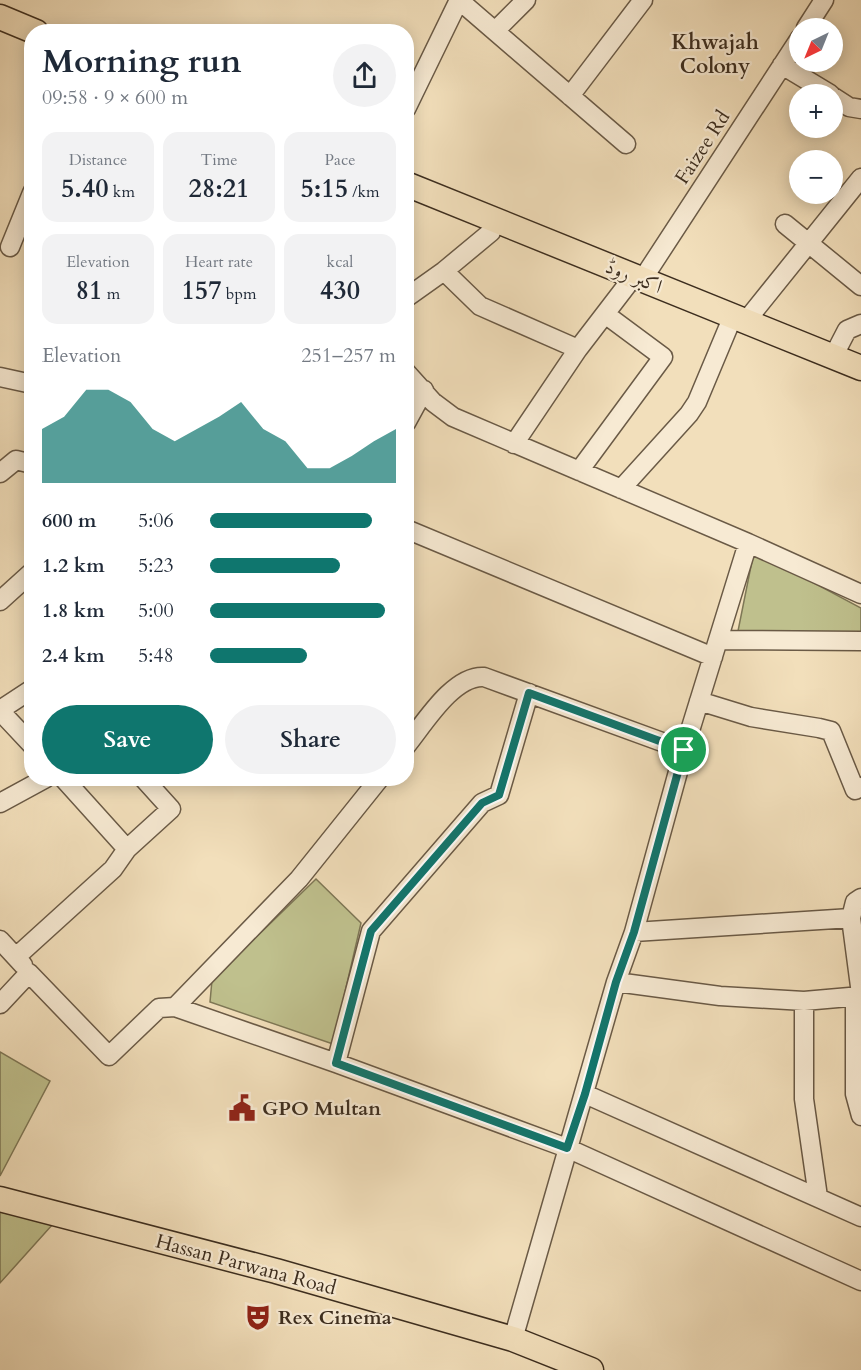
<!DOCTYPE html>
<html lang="en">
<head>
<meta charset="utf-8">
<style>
  body { margin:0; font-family:Cardo,Amiri,serif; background:#f2f2f3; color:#1f2937; height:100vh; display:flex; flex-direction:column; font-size:22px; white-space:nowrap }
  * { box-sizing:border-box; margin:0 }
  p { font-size:20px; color:#747a83 }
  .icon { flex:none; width:33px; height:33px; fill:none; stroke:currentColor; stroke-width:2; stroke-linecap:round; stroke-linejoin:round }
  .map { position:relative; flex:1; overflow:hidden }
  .details { position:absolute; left:24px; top:24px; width:390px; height:762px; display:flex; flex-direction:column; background:#fff; border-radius:24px; box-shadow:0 3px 15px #0003 }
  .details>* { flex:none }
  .needle { width:39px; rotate:223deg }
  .tools { position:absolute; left:789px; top:18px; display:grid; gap:12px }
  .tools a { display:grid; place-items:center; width:54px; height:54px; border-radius:50%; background:#fff; box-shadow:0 3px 15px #0003; font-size:30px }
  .pin { position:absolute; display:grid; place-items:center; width:51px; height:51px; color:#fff; margin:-26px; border:3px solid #fff; border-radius:50%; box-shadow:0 2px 6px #0007 }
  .round { display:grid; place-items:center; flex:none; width:63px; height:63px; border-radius:32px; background:#f2f2f3 }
  .head { display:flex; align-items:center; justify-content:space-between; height:102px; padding:0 18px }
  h1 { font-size:33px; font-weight:700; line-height:45px }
  .figures { display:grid; grid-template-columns:repeat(3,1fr); gap:9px; height:102px; padding:6px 18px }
  .figures div { display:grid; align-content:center; border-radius:15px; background:#f2f2f3; text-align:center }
  .figures b { font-size:26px; font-weight:700 }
  .figures small { font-size:16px; font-weight:400 }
  .figures p { font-size:16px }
  .chart { height:168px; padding:12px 18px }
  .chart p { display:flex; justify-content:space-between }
  .chart svg { width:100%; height:108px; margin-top:6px; fill:#0f766e; opacity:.7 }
  .cta { display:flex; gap:12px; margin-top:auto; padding:12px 18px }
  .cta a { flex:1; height:69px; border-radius:36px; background:#0f766e; color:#fff; font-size:24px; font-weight:700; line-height:69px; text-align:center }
  .cta a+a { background:#f2f2f3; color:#1f2937 }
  ul { padding:0 18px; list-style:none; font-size:20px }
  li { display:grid; grid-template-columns:96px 72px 1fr; align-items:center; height:45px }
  li i { height:15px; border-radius:8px; background:#0f766e }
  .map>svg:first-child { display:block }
  .green { fill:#bfc08d; stroke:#7e7756; stroke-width:1.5 }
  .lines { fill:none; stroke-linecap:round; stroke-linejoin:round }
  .minor-casing { stroke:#6a5a46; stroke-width:21 }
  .major-casing { stroke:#3d2e1f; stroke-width:27 }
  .minor { stroke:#f7ead3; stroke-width:18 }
  .major { stroke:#f2dfbb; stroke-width:24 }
  .route-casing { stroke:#fff; stroke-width:12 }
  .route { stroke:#0f766e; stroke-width:8 }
  .labels { text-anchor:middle; stroke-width:4.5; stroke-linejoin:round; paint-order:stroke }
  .street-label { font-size:20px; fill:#3d2e1f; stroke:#f7ead3 }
  .poi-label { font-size:20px; font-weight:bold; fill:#3d2e1f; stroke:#f7ead3; text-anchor:start }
  .neighbourhood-label { font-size:21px; font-weight:bold; fill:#3d2e1f; stroke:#f7ead3 }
</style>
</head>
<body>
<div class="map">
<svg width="861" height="1370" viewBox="0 0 861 1370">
  <rect width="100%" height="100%" fill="#f2dfbb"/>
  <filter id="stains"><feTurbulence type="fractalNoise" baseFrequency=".00333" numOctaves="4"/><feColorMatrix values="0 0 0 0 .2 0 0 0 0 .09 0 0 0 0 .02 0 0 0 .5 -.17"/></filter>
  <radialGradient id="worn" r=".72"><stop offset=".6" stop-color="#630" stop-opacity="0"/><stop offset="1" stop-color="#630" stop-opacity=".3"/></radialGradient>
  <path class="green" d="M 754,551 L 861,608 L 861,633 L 738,631 Z
    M 316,879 L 361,923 L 333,1044 L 210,1002 L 212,980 Z
    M 0,1052 L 50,1081 L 0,1176 Z
    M 0,1212 L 53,1224 L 0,1283 Z"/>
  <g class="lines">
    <defs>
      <path id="minor" d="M 460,1 L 626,144
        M 806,28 L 824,0
        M 495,31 L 526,0
        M 782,65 L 830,94
        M 570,96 L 643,0
        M 832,96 L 849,107 L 861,109
        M 406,109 L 459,0
        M 785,224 L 861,286
        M 10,247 L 32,193
        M 444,271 L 480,306 L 578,349
        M 642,280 L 800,38
        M 406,298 L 444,271 L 491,232 L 494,220
        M 746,321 L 861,178
        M 833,357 L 847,330 L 861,324
        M 406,372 L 433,402 L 453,417 L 748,543
        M 0,377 L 32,384
        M 406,423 L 424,390
        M 514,444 L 578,349 L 634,276
        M 579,471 L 663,357 L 605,314
        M 0,473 L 16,460 L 32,464
        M 621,489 L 689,414 L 697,402 L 733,316
        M 406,529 L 713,657
        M 0,601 L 32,572
        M 718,640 L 861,641
        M 699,701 L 751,717 L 819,728 L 831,731 L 855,790 L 861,787
        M 0,710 L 32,689
        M 0,711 L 32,745
        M 406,746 C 424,724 453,675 484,677 L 684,750
        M 63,778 L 127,849 L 171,809 L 143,778
        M 0,803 L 46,778
        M 851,918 L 861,994
        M 634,932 L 851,918 L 855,902 L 861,898
        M 0,940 L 23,965
        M 16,957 L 113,869 L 127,849
        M 616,982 L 720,996 L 804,1001 L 861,996
        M 855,997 L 855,1094 L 861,1116
        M 804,1001 L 804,1099 L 818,1197
        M 0,1004 L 29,973 L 109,1056 L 159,1008 L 175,1007 L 299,879 L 380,778
        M 175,1007 L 336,1063 L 567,1148 L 861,1281
        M 336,1063 L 371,931 L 482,803 L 499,795 L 529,693
        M 585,1094 L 861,1217
        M 513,1339 L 616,982 L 634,932 L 684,750 L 748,543 L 861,594"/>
      <path id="major" d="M 0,17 L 36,32
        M 406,184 L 861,368
        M 0,1199 L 276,1271 L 513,1339 L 591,1370"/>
    </defs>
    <use href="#minor" class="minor-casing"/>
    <use href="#major" class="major-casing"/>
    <use href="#minor" class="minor"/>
    <use href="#major" class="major"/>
  </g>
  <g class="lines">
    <defs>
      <path id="route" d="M 529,693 L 684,750 L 634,932 L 616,982 L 585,1094 L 567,1148 L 336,1063 L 371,931 L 482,803 L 499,795 Z"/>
    </defs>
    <use href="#route" class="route-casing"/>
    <use href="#route" class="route"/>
  </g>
  <defs>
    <symbol id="civic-bare" viewBox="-9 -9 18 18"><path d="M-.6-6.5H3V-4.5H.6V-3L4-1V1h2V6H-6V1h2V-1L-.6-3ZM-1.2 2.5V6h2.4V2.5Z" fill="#8f2418" stroke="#f7ead3" stroke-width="2.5" paint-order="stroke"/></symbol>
    <symbol id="theatre-bare" viewBox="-9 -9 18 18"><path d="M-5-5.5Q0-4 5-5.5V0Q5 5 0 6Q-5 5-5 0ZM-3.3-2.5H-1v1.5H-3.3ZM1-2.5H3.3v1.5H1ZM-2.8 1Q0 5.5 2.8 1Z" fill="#8f2418" stroke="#f7ead3" stroke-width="2.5" paint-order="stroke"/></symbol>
  </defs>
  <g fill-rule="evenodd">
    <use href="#civic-bare" x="223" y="1089" width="38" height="38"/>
    <use href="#theatre-bare" x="239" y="1298" width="38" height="38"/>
  </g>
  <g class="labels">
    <g class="street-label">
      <text transform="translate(702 147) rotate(-57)" y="7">Faizee Rd</text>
      <text transform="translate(634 276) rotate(22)" y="7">اکبر روڈ</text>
      <text transform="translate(246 1264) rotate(15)" y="7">Hassan Parwana Road</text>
    </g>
    <g class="poi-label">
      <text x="262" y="1115">GPO Multan</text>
      <text x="278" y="1324">Rex Cinema</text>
    </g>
    <g class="neighbourhood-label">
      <text x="715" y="49">Khwajah<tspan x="715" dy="24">Colony</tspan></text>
    </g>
  </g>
  <rect width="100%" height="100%" filter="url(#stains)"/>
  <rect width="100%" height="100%" fill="url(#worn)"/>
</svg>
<div class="tools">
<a><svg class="needle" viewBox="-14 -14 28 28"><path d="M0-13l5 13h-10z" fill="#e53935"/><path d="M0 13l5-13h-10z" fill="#747a83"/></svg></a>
<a>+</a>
<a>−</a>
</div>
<div class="pin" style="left:684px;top:750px;background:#1e9e55"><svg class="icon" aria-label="arrive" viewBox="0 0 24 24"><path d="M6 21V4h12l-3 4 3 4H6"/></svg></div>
<section class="details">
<div class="head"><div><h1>Morning run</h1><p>09:58 · 9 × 600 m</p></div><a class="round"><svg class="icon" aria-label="share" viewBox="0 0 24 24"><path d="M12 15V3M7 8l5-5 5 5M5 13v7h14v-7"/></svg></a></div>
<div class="figures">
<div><p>Distance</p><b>5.40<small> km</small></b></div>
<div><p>Time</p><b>28:21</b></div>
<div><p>Pace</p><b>5:15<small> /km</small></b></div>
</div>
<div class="figures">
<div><p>Elevation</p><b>81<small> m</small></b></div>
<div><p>Heart rate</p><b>157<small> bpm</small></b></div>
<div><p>kcal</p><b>430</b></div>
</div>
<div class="chart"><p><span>Elevation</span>251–257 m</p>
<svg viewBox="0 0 160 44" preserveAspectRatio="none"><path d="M0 44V22L10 17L20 6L30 6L40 11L50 22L60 27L70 22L80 17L90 11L100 22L110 27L120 38L130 38L140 33L150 27L160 22V44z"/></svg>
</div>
<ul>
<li><b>600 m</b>5:06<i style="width:87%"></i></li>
<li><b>1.2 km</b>5:23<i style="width:70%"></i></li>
<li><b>1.8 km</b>5:00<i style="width:94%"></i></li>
<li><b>2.4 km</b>5:48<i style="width:52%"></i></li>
</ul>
<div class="cta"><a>Save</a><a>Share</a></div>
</section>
</div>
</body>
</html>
